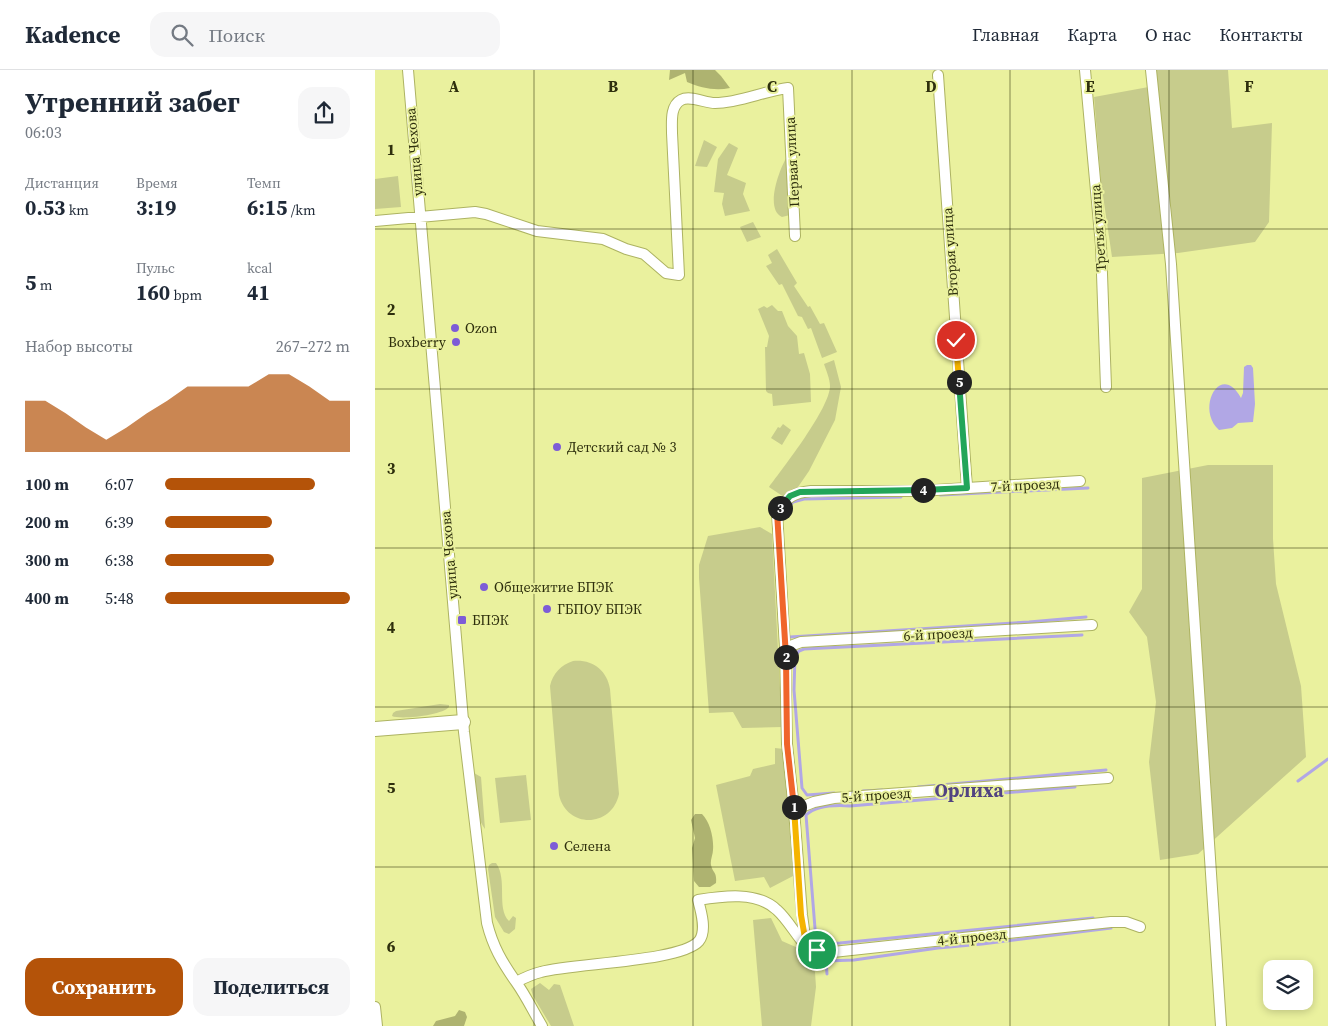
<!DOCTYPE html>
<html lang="ru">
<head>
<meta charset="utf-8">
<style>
  body { margin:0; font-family:"Source Serif 4",serif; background:#f6f6f7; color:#1f2937; height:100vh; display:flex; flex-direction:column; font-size:19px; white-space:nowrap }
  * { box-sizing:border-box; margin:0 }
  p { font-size:16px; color:#747a83 }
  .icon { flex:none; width:28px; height:28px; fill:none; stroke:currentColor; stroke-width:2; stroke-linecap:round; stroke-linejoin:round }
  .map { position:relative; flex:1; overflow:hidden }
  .drawer { display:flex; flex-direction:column; background:#fff; width:375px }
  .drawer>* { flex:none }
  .buttons { position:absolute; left:888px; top:890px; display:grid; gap:10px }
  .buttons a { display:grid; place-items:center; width:50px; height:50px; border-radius:10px; background:#fff; box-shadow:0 2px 8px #0003; font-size:25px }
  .pin { position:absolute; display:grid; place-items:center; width:42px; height:42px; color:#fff; margin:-21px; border:2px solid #fff; border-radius:50%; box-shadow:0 1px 5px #0007 }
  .km { position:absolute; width:25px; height:25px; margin:-12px; border-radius:50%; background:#222; color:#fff; font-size:14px; line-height:25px; text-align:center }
  .round { display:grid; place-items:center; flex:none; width:52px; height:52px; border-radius:15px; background:#f6f6f7 }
  .overview { display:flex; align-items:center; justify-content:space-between; height:85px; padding:0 25px }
  h1 { font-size:28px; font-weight:700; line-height:38px }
  .metrics { display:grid; grid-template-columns:repeat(3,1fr); gap:8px; height:85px; padding:5px 25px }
  .metrics div { display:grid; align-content:center }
  .metrics b { font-size:21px; font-weight:700 }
  .metrics small { font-size:14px; font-weight:400 }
  .metrics p { font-size:14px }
  .chart { height:140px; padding:10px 25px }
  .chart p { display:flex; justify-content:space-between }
  .chart svg { width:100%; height:90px; margin-top:5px; fill:#b45309; opacity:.7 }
  .action { display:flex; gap:10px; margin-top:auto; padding:10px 25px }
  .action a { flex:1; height:58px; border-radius:15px; background:#b45309; color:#fff; font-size:20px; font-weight:700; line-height:58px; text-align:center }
  .action a+a { background:#f6f6f7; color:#1f2937 }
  ul { padding:0 25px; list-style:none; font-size:16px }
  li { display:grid; grid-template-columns:80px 60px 1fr; align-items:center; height:38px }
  li i { height:12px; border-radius:6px; background:#b45309 }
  header { display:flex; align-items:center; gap:30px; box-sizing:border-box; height:70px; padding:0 25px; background:#fff; border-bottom:1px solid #e0e1e3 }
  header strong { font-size:24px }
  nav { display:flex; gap:28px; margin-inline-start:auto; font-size:18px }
  .search { width:350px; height:45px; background:#f6f6f7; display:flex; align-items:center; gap:12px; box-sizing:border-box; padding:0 18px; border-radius:15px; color:#747a83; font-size:19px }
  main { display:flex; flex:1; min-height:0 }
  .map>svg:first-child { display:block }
  .green { fill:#c7cc8c }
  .forest { fill:#aeb370 }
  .water { fill:#b1a7e5 }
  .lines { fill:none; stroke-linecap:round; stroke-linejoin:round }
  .stream { stroke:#b1a7e5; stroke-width:3 }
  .street-casing { stroke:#adb362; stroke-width:12 }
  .secondary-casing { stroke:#adb362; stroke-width:16 }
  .street { stroke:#fff; stroke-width:10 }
  .secondary { stroke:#fff; stroke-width:14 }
  .split-1-casing { stroke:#fff; stroke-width:10 }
  .split-2-casing { stroke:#fff; stroke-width:10 }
  .split-3-casing { stroke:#fff; stroke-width:10 }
  .split-4-casing { stroke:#fff; stroke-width:10 }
  .split-5-casing { stroke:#fff; stroke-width:10 }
  .split-6-casing { stroke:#fff; stroke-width:10 }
  .split-1 { stroke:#f5b400; stroke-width:6 }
  .split-2 { stroke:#f0652b; stroke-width:6 }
  .split-3 { stroke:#f0652b; stroke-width:6 }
  .split-4 { stroke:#22a559; stroke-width:6 }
  .split-5 { stroke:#22a559; stroke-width:6 }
  .split-6 { stroke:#f5b400; stroke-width:6 }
  .grid { fill:none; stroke:#2e2f0d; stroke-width:1; stroke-opacity:0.55 }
  .poi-dot { fill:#7d5cd7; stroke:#eaf19e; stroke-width:2 }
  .labels { text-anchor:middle; stroke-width:4; stroke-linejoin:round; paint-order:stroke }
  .street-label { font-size:14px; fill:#2e2f0d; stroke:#eaf19e }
  .poi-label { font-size:14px; fill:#2e2f0d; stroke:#eaf19e; text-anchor:start }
  .district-label { font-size:19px; font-weight:bold; fill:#514381; stroke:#eaf19e }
  .grid-label { font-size:16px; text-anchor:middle; font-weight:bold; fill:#2e2f0d; stroke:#eaf19e; stroke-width:4; stroke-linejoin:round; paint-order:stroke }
</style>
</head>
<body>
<header>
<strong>Kadence</strong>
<div class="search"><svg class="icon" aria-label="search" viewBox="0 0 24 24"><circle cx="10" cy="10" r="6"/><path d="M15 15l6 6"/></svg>Поиск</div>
<nav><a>Главная</a><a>Карта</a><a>О нас</a><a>Контакты</a></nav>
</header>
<main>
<section class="drawer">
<div class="overview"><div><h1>Утренний забег</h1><p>06:03</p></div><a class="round"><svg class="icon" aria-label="share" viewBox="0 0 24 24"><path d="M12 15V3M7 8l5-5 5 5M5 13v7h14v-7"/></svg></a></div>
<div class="metrics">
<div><p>Дистанция</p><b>0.53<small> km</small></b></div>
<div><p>Время</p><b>3:19</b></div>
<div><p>Темп</p><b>6:15<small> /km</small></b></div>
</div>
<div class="metrics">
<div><b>5<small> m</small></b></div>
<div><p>Пульс</p><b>160<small> bpm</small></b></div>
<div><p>kcal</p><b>41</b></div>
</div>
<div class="chart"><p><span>Набор высоты</span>267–272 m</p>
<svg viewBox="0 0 160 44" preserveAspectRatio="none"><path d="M0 44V19L10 19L20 25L30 32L40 38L50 32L60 25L70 19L80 12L90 12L100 12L110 12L120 6L130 6L140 12L150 19L160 19V44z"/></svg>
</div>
<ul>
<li><b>100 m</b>6:07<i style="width:81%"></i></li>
<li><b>200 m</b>6:39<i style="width:58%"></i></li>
<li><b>300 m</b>6:38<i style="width:59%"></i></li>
<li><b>400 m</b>5:48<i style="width:100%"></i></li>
</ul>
<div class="action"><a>Сохранить</a><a>Поделиться</a></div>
</section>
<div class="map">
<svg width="953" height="956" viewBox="0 0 953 956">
  <rect width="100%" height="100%" fill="#eaf19e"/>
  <path class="green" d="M 776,0 L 853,0 L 857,58 L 897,53 L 894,152 L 880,172 L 803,183 L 737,187 L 726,112 L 719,27 L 779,16 Z
    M 329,70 L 342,77 L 332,97 L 320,96 Z
    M 354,73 L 363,78 L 352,105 L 371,113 L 368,124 L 375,141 L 350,146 L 347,134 L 349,123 L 339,122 L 343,89 Z
    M 413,85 L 415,145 L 407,147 C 389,139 405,97 413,85 Z
    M 23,106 L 26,137 L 0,139 L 0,109 Z
    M 378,152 L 386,167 L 372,172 L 365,157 Z
    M 402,179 L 422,213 L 419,216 L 433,237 L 435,236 L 445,254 L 449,253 L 462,282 L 447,288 L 436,258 L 433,259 L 427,247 L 423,246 L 407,214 L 404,215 L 391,196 L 397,193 L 393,185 Z
    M 397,235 L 403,241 L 407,241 L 413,256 L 422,266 L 424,284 L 429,283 L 435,304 L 436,332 L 398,336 L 397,324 L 393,323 L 391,321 L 390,277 L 392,277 L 394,266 L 383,239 L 389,236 L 392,238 Z
    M 459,290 L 466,317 L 460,350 L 434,401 L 423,417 L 409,427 L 394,417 C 408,398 455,338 455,316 C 455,309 451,300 449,294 Z
    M 408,354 L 416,360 L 407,375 L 396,368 L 403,357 L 405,358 Z
    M 833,395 L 898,395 L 898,469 L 901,514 L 926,616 L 931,687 L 823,784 L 785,790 L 774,692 L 781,632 L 772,567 L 754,542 L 767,519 L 767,408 Z
    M 385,457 L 397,464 L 407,657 L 367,658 L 358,642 L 334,643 L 324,508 L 324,495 L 333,466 Z
    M 198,591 C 217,589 232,600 235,619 L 244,724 C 237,758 192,759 184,725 L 175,616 C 178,603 186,595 198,591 Z
    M 65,634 L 74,635 L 74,637 C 68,645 26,650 17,646 L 18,643 L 21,641 Z
    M 400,678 L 409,679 L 418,806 L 395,818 L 389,807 L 360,811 L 341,715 L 375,706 L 378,699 L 400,694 Z
    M 99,703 L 106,707 L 110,759 C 99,744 100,721 99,703 Z
    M 151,705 L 156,750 L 125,753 L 120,708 Z
    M 117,793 L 121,793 C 133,810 121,838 134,851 L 138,846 L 141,848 L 140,859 L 134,864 L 129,862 L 120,847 L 113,799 L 114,795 Z
    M 396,848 L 407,871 L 430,881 L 440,902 L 441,917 L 436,956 L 387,956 L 378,850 Z
    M 165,913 L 174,920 L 179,914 L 185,915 L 199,956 L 176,956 L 158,926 L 156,919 Z"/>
  <path class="forest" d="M 295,0 L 340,0 L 346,6 L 355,18 C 340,21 326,18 312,12 L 310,3 L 294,10 Z
    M 320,744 L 327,744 C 335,752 339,768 338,780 C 338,784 335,791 336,795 C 338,804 342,801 341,813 L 335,817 L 324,817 L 319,811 L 317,778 L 320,768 L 316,750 Z
    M 84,940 L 90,942 L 92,947 L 89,956 L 58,956 L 61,951 L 80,946 Z"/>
  <path class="water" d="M 872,295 L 876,295 L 878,298 L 880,334 L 878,352 L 863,353 L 857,358 L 844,360 C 820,338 846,291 866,328 L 868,323 L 869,297 Z"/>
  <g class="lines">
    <path class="stream" d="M 565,425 L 713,418
      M 410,441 L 418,432 L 429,429 L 526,427
      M 415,567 L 654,552 L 711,547
      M 923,711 L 953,689
      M 543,717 L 731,700
      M 700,717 L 475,736 C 461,735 442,735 431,745 L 441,871 L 447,874 L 465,873 L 718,848
      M 488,721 L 507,720
      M 459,723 L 432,725 L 427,718 L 419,620 L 420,586 L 424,581 L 429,579 L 707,565
      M 452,904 L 451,891 L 479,890 L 563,878 L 607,874 L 736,858"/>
    <defs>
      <path id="street" d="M 33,0 L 89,662 L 112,853 C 118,877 127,892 141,912 C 151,926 158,941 167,956
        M 710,0 L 726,176 L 731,317
        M 776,0 L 796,194 L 846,956
        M 563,5 L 592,418
        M 0,151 L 100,142 L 111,144 L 162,161 L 228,169 L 251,179 L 269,184 L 291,203 L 304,205 L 297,63 C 297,52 295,36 306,30 C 315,25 330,33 340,33 C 365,33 388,21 413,18 L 420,166
        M 410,578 L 426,572 L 717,555
        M 419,740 L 439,732 L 459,728 L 733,708
        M 431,874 L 427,845 L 419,740 L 412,674 L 410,578 L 402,442 C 413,428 416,423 436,421 L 545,421 L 705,411
        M 141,912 C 149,908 157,904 166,902 C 197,893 306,892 324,871 C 332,861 326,841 323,830 C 348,826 382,821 402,840 C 411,848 418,860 426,870 C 437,878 445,881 458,882 L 736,852 L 751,852 L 765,857
        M 0,937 L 2,956"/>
      <path id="secondary" d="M 0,659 L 88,652"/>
    </defs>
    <use href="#street" class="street-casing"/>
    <use href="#secondary" class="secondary-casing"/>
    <use href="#street" class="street"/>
    <use href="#secondary" class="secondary"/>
  </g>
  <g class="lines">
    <defs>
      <path id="split-1" d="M 419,737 L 426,845 L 431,874 L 442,880"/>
      <path id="split-2" d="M 411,587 L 412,674 L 419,737"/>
      <path id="split-3" d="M 405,438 L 402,442 L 411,587"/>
      <path id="split-4" d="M 405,438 L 415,426 L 425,422 L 548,420"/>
      <path id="split-5" d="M 548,420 L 592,418 L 584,312"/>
      <path id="split-6" d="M 581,270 L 584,312"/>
    </defs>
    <use href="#split-1" class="split-1-casing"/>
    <use href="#split-2" class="split-2-casing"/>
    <use href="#split-3" class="split-3-casing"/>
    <use href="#split-4" class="split-4-casing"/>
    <use href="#split-5" class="split-5-casing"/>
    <use href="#split-6" class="split-6-casing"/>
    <use href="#split-1" class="split-1"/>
    <use href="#split-2" class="split-2"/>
    <use href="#split-3" class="split-3"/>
    <use href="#split-4" class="split-4"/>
    <use href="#split-5" class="split-5"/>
    <use href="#split-6" class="split-6"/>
  </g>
  <path class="grid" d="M 159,0 L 159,956M 318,0 L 318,956M 477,0 L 477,956M 635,0 L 635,956M 794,0 L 794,956M 0,159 L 953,159M 0,319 L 953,319M 0,478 L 953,478M 0,637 L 953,637M 0,797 L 953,797"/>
  <g class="poi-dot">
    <circle cx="80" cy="258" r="5"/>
    <circle cx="81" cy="272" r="5"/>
    <circle cx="182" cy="377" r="5"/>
    <circle cx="109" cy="517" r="5"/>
    <circle cx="172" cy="539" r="5"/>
    <rect x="82" y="545" width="10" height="10" rx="2.5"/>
    <circle cx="179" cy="776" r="5"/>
  </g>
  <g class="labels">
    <g class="street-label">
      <text transform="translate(39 82) rotate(-95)" y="5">улица Чехова</text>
      <text transform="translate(417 92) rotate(-93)" y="5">Первая улица</text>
      <text transform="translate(723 158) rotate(-94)" y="5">Третья улица</text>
      <text transform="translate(575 182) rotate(-94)" y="5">Вторая улица</text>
      <text transform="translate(650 415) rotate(-3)" y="5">7-й проезд</text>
      <text transform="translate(74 485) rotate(-95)" y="5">улица Чехова</text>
      <text transform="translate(563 564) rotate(-3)" y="5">6-й проезд</text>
      <text transform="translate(501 725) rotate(-4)" y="5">5-й проезд</text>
      <text transform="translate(597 867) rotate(-6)" y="5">4-й проезд</text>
    </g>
    <g class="poi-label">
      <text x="90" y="263">Ozon</text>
      <text x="71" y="277" text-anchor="end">Boxberry</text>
      <text x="192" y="382">Детский сад № 3</text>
      <text x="119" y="522">Общежитие БПЭК</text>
      <text x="182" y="544">ГБПОУ БПЭК</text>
      <text x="97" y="555">БПЭК</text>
      <text x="189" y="781">Селена</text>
    </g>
    <g class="district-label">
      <text x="594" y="727">Орлиха</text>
    </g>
  </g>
  <g class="grid-label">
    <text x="79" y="22">A</text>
    <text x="238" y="22">B</text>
    <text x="397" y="22">C</text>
    <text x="556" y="22">D</text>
    <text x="715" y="22">E</text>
    <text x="874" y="22">F</text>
    <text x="16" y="85">1</text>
    <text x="16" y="245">2</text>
    <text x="16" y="404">3</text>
    <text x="16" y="563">4</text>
    <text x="16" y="723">5</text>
    <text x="16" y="882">6</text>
  </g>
</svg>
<div class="buttons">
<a><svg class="icon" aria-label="layers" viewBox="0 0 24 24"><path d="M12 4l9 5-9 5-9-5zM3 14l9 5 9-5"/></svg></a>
</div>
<div class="pin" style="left:442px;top:880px;background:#1e9e55"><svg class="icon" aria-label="arrive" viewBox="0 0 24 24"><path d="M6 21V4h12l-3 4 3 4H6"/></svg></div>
<div class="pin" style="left:581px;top:270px;background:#d93025"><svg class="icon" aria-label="check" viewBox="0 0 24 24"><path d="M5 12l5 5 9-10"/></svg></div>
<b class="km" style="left:419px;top:737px">1</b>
<b class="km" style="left:411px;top:587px">2</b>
<b class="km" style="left:405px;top:438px">3</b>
<b class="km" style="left:548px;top:420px">4</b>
<b class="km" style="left:584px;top:312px">5</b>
</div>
</main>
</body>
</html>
